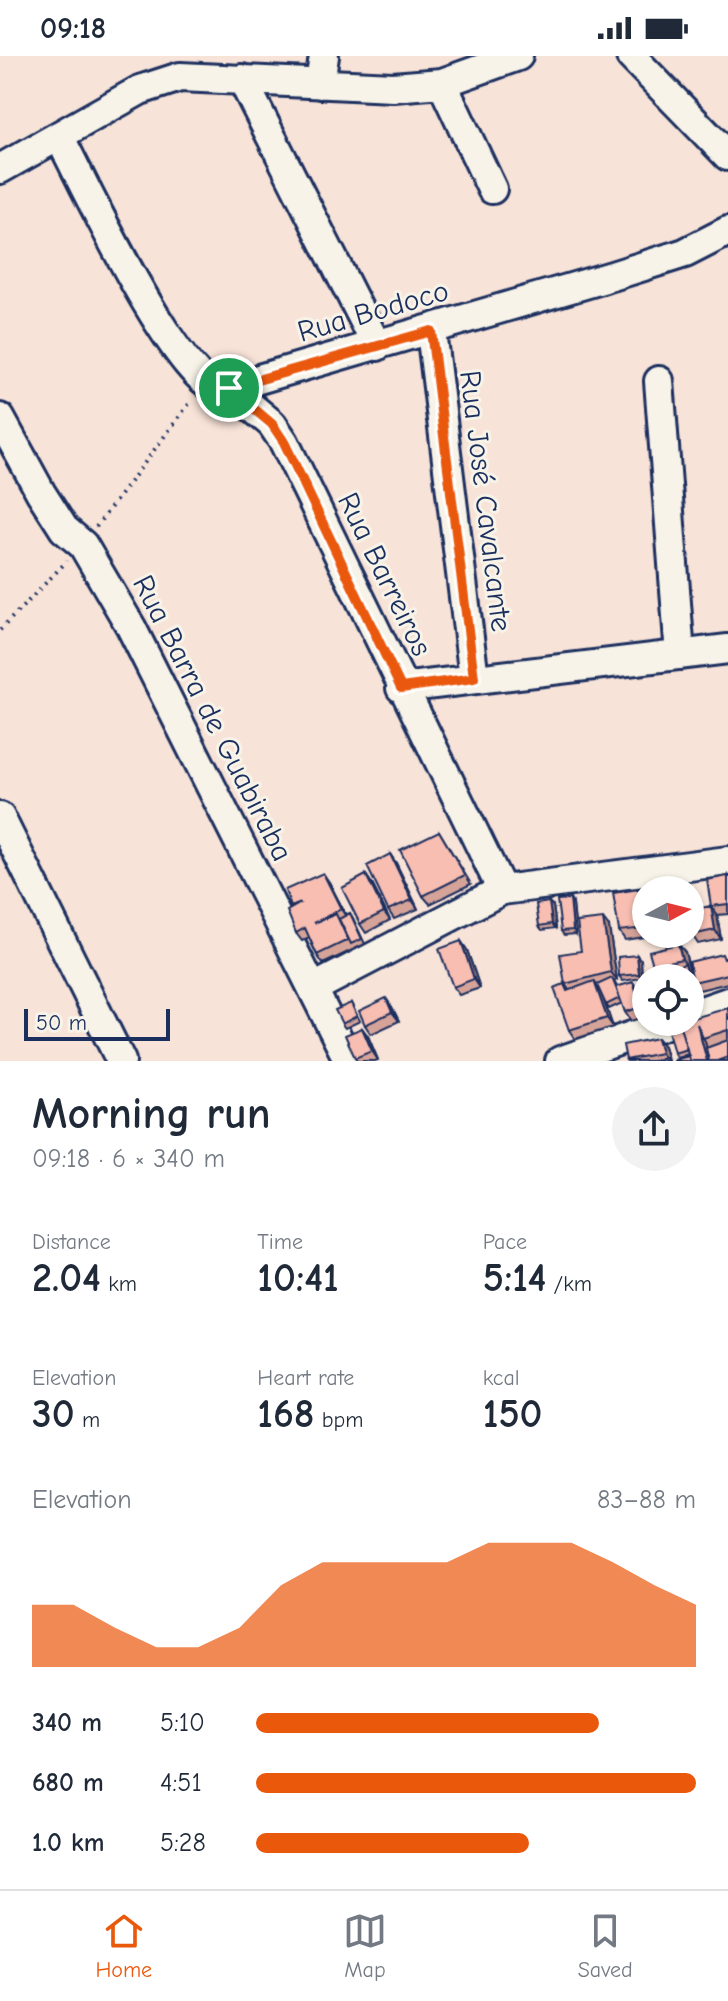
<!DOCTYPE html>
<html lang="en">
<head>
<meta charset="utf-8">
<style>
  body { margin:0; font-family:"Comic Neue",sans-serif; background:#f2f2f3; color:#1f2937; height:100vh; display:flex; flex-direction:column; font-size:30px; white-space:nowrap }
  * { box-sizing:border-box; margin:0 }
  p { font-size:26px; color:#747a83 }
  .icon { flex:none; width:44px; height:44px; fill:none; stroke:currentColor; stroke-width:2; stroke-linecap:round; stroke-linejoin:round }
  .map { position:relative; height:1005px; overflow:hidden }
  .drawer { display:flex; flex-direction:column; background:#fff; flex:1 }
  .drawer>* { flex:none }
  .needle { width:52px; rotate:83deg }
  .controls { position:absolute; left:632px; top:820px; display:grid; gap:16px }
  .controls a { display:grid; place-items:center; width:72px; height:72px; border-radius:50%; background:#fff; box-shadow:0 2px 6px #0004; font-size:40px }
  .scale { position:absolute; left:24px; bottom:20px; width:146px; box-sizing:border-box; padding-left:8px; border:4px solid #1b2f5e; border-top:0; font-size:22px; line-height:28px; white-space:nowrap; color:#1b2f5e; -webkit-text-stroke:6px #f7f3e8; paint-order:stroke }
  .pin { position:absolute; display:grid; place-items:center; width:68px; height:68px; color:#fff; margin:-34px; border:4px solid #fff; border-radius:50%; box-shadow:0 2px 8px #0007 }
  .round { display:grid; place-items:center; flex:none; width:84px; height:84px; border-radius:42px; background:#f2f2f3 }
  .headline { display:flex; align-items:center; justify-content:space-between; height:136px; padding:0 32px }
  h1 { font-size:44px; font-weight:700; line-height:60px }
  .stats { display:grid; grid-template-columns:repeat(3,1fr); gap:12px; height:136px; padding:8px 32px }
  .stats div { display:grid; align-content:center }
  .stats b { font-size:40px; font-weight:700 }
  .stats small { font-size:22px; font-weight:400 }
  .stats p { font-size:22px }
  .chart { height:224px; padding:16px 32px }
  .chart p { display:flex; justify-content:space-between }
  .chart svg { width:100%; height:144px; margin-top:8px; fill:#ea580c; opacity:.7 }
  ul { padding:0 32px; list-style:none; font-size:26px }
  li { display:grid; grid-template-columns:128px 96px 1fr; align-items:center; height:60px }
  li i { height:20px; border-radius:10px; background:#ea580c }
  .status { display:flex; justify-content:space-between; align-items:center; height:56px; padding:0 40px; background:#fff; direction:ltr }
  .status svg { height:22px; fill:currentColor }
  .tab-bar { display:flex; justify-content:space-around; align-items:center; height:112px; border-top:2px solid #e0e1e3; background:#fff; font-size:22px; color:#747a83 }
  .tab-bar a { display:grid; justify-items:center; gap:4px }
  .tab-bar .current { color:#ea580c }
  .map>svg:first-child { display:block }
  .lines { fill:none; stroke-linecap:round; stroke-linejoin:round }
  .minor-casing { stroke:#1b2f5e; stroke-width:34 }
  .path { stroke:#1b2f5e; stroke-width:4; stroke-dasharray:2 6; stroke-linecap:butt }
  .minor { stroke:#f7f3e8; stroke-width:28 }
  .wall { fill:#d6a399; stroke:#1b2f5e; stroke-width:2 }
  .shaded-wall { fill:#ae857d; stroke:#1b2f5e; stroke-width:2 }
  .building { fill:#f9beb2; stroke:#1b2f5e; stroke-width:2 }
  .route-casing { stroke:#fff; stroke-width:16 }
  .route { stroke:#ea580c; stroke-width:10 }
  .labels { text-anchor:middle; stroke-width:6; stroke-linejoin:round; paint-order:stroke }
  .street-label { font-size:30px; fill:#1b2f5e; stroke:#f7f3e8 }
</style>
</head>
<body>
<div class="status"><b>09:18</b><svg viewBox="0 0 49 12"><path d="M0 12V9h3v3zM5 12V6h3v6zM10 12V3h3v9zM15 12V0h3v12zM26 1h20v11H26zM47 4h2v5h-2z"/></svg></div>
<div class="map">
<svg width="728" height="1005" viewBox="0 0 728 1005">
  <rect width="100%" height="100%" fill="#f8e3d8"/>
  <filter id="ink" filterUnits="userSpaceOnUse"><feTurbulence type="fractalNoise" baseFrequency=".0125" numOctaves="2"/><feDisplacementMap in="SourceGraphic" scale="16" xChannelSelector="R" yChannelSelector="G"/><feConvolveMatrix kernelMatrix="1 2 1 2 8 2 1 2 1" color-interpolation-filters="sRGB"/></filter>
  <g filter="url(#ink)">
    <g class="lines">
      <defs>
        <path id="minor" d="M 631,0 L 728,100
          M 242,23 L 377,290
          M 442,27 L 492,133
          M 320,28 L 324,0
          M 59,80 C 84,127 175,325 221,334 L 612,220 L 685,197 L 728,175
          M 0,113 L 140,34 L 180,21 L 393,31 L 442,27 L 518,0
          M 431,275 L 474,622
          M 659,325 L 680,599
          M 229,332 L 272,368 L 284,386 L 502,834
          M 0,362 L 41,437 L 64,473 L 83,489 L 131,571 L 349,1005
          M 401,632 L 728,593
          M 0,761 L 121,1005
          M 314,932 L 502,834 L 728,805
          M 690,959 L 728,946
          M 560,1005 L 672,966"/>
      </defs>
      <use href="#minor" class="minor-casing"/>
      <path class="path" d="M 96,471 L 192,344
        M 0,574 L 67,505"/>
      <use href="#minor" class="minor"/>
    </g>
    <path class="wall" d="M 439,775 L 471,828 L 430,848 L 423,840 Z
      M 390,798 L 396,807 L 418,853 L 394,863 L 388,854 Z
      M 366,819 L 372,828 L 390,864 L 366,877 L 360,868 Z
      M 728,820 L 728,858 L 717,859 L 721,883 L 698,888 L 692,879 Z
      M 329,826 L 346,859 L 350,857 L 353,862 L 365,888 L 323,908 L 317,899 L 309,882 L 302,885 L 296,877 L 292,852 L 285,834 Z
      M 645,842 L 646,850 L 646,878 L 650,878 L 651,880 L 625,884 L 619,875 Z
      M 573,848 L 576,878 L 564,879 L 561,875 Z
      M 553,850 L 556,872 L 542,874 L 539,870 Z
      M 609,871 L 617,924 L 614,925 L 617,931 L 639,935 L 646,955 L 646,960 L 631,965 L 625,956 L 622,947 L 609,953 L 604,945 L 613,971 L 575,983 L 569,974 L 564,928 L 569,934 L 565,928 L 581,895 Z
      M 461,885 L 467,894 L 480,932 L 459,939 L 453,931 Z
      M 678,888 L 685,896 L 693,929 L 690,929 L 690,922 L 680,913 L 676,914 L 680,922 L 647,922 L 656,919 L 656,914 L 653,909 Z
      M 725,902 L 728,902 L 728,927 L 699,934 L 693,926 Z
      M 641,904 L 642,922 L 623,925 L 619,920 Z
      M 351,947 L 360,965 L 345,972 L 342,968 Z
      M 392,951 L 399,965 L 371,978 L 365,969 Z
      M 728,952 L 728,1005 L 674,1005 L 689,1000 L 688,998 L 677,1002 L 674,997 L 680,971 Z
      M 362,972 L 368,980 L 378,1004 L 375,1005 L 357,1005 L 355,1002 Z
      M 664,990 L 668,1005 L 627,1005 L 626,1004 Z"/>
    <path class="shaded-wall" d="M 390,798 L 396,807 L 418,853 L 412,844 Z
      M 323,817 L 329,826 L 347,862 L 341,853 Z
      M 366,819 L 372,828 L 390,864 L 384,856 Z
      M 639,833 L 645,842 L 646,874 L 645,872 Z
      M 570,843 L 573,848 L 576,878 L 573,874 Z
      M 549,846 L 553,850 L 556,872 L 552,868 Z
      M 711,850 L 717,859 L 721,883 L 715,874 Z
      M 603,863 L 609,871 L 617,924 L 611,916 Z
      M 461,885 L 467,894 L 480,932 L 474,923 Z
      M 678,888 L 685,896 L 693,929 L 690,924 L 685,907 L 682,903 Z
      M 637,899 L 641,904 L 642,922 L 639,918 Z
      M 673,910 L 679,919 L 680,922 L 676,922 Z
      M 594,925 L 600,934 L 613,971 L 607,962 Z
      M 633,926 L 639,935 L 646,958 L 641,951 Z
      M 386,942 L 392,951 L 399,965 L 392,956 Z
      M 697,968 L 705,985 L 710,1005 L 707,1005 Z
      M 362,972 L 368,980 L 378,1004 L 372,995 Z
      M 657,982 L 664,990 L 668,1005 L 666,1005 L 661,997 Z"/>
    <path class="building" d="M 439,775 L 465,819 L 423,840 L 400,794 Z
      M 390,798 L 412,844 L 388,854 L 367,810 Z
      M 323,817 L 341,853 L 314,867 L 336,858 L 348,884 L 317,899 L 305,872 L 296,877 L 287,855 L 301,847 L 291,851 L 285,834 Z
      M 366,819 L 384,856 L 360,868 L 342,832 Z
      M 728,820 L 728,848 L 711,850 L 715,874 L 692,879 L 690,870 L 690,854 L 711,850 L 707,824 Z
      M 639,833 L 645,872 L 619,875 L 613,837 Z
      M 570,843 L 573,874 L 561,875 L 557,844 Z
      M 549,846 L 552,868 L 539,870 L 536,848 Z
      M 350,857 L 362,883 L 351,888 L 339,863 Z
      M 603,863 L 611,916 L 565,928 L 560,898 L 581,895 L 577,866 Z
      M 461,885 L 474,923 L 453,931 L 439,893 Z
      M 678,888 L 682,903 L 653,909 L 649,895 Z
      M 722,898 L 724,903 L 728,902 L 728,918 L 693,926 L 689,906 Z
      M 637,899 L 639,918 L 619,920 L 618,901 Z
      M 685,907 L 689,922 L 682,922 L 679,911 Z
      M 673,910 L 676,922 L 657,922 L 655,915 Z
      M 612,922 L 620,942 L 606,949 L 597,929 Z
      M 594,925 L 607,962 L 569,974 L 554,932 L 564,928 L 567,935 Z
      M 633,926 L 641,951 L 625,956 L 616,931 Z
      M 386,942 L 392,956 L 365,969 L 359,955 Z
      M 351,947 L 357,960 L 342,968 L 335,954 Z
      M 728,952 L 728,974 L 703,982 L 697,968 L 707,1005 L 690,1005 L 679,967 L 690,966 L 690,963 Z
      M 680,971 L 687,993 L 674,997 L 668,975 Z
      M 362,972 L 372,995 L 355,1002 L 345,979 Z
      M 657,982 L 661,997 L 626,1004 L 623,989 Z
      M 728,984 L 728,1001 L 717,1005 L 709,1005 L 706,992 Z
      M 689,1000 L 690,1005 L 674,1005 L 674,1004 Z
      M 665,1001 L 666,1005 L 652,1005 Z"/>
  </g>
  <g class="lines" filter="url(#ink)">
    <defs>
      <path id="route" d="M 431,275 L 474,622 L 401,632 L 284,386 L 272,368 L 229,332 Z"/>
    </defs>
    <use href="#route" class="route-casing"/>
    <use href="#route" class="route"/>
  </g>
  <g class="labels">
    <g class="street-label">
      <text transform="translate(373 255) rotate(-16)" y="10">Rua Bodoco</text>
      <text transform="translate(486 445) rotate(83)" y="10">Rua José Cavalcante</text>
      <text transform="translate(385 518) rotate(64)" y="10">Rua Barreiros</text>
      <text transform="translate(213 662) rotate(63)" y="10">Rua Barra de Guabiraba</text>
    </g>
  </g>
</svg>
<div class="controls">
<a><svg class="needle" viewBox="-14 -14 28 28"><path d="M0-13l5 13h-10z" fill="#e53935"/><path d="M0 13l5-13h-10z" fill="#747a83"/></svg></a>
<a><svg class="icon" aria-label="locate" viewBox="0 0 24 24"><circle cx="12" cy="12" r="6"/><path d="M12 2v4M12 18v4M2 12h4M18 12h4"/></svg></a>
</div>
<div class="scale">50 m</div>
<div class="pin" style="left:229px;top:332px;background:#1e9e55"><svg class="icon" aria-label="arrive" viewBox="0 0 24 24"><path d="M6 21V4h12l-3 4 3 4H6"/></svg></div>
</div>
<section class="drawer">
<div class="headline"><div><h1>Morning run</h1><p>09:18 · 6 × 340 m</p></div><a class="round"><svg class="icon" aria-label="share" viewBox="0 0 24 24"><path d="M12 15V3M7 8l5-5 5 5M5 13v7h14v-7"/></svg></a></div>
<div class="stats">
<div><p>Distance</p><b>2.04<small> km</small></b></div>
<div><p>Time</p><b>10:41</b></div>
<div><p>Pace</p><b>5:14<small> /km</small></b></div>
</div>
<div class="stats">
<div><p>Elevation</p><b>30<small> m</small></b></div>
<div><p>Heart rate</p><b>168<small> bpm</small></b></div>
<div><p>kcal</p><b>150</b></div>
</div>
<div class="chart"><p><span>Elevation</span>83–88 m</p>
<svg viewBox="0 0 160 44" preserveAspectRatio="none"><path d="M0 44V25L10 25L20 32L30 38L40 38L50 32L60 19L70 12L80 12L90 12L100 12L110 6L120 6L130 6L140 12L150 19L160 25V44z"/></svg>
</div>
<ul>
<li><b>340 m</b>5:10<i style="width:78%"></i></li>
<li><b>680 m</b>4:51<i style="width:100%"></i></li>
<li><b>1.0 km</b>5:28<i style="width:62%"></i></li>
</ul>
</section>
<nav class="tab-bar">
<a class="current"><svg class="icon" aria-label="home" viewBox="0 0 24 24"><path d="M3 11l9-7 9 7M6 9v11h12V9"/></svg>Home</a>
<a><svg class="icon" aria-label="map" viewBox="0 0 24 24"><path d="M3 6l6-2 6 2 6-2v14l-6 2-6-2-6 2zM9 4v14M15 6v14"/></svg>Map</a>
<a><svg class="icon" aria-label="saved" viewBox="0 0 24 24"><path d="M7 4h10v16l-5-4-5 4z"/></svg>Saved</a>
</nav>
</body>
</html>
